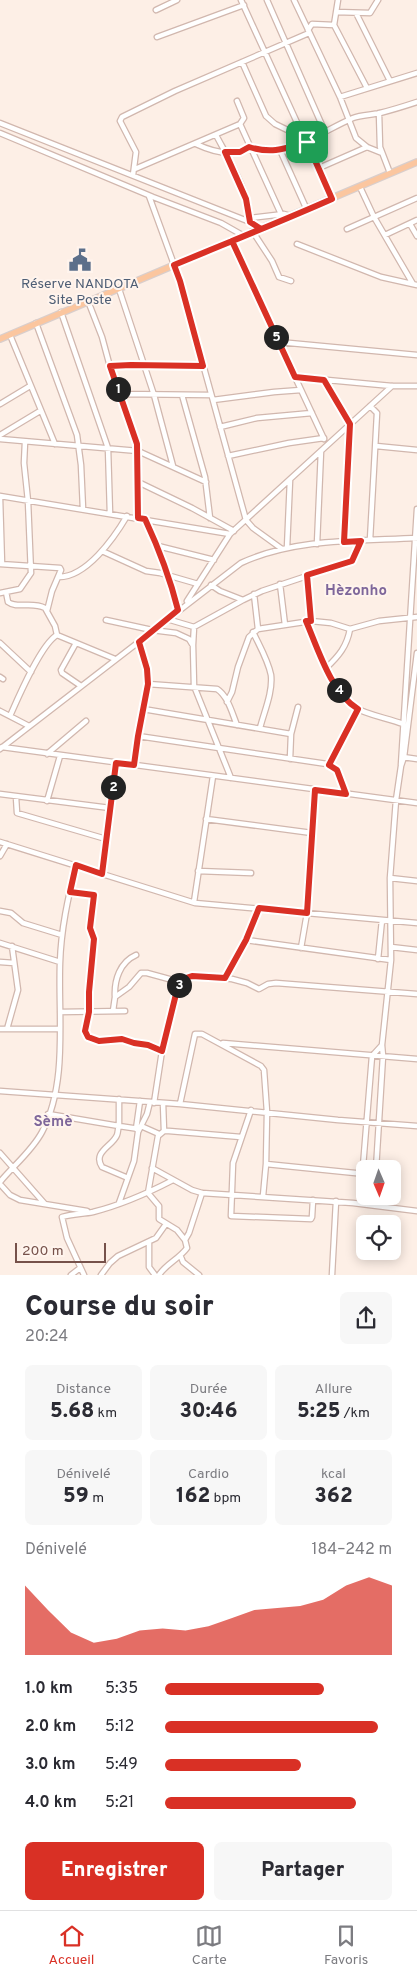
<!DOCTYPE html>
<html lang="fr">
<head>
<meta charset="utf-8">
<style>
  body { margin:0; font-family:Overpass,sans-serif; background:#f7f7f7; color:#2b2b33; height:100vh; display:flex; flex-direction:column; font-size:19px; white-space:nowrap }
  * { box-sizing:border-box; margin:0 }
  p { font-size:16px; color:#7c7c81 }
  .icon { flex:none; width:28px; height:28px; fill:none; stroke:currentColor; stroke-width:2; stroke-linecap:round; stroke-linejoin:round }
  .map { position:relative; height:1275px; overflow:hidden }
  .sheet { display:flex; flex-direction:column; background:#fff; flex:1 }
  .sheet>* { flex:none }
  .needle { width:32px; rotate:178deg }
  .controls { position:absolute; left:356px; top:1160px; display:grid; gap:10px }
  .controls a { display:grid; place-items:center; width:45px; height:45px; border-radius:8px; background:#fff; box-shadow:0 2px 12px #0003; font-size:25px }
  .scale { position:absolute; left:15px; bottom:12px; width:91px; box-sizing:border-box; padding-left:5px; border:2px solid #76514a; border-top:0; font-size:14px; line-height:18px; white-space:nowrap; color:#76514a; -webkit-text-stroke:4px #fff4ed; paint-order:stroke }
  .pin { position:absolute; display:grid; place-items:center; width:42px; height:42px; color:#fff; margin:-21px; border-radius:10px; box-shadow:0 2px 8px #0006 }
  .km { position:absolute; width:25px; height:25px; margin:-12px; border-radius:50%; background:#222; color:#fff; font-size:14px; line-height:25px; text-align:center }
  .round { display:grid; place-items:center; flex:none; width:52px; height:52px; border-radius:8px; background:#f7f7f7 }
  .head { display:flex; align-items:center; justify-content:space-between; height:85px; padding:0 25px }
  h1 { font-size:28px; font-weight:800; line-height:38px }
  .metrics { display:grid; grid-template-columns:repeat(3,1fr); gap:8px; height:85px; padding:5px 25px }
  .metrics div { display:grid; align-content:center; border-radius:8px; background:#f7f7f7; text-align:center }
  .metrics b { font-size:21px; font-weight:800 }
  .metrics small { font-size:14px; font-weight:400 }
  .metrics p { font-size:14px }
  .chart { height:140px; padding:10px 25px }
  .chart p { display:flex; justify-content:space-between }
  .chart svg { width:100%; height:90px; margin-top:5px; fill:#d93025; opacity:.7 }
  .primary-button { display:flex; gap:10px; margin-top:auto; padding:10px 25px }
  .primary-button a { flex:1; height:58px; border-radius:8px; background:#d93025; color:#fff; font-size:20px; font-weight:800; line-height:58px; text-align:center }
  .primary-button a+a { background:#f7f7f7; color:#2b2b33 }
  ul { padding:0 25px; list-style:none; font-size:16px }
  li { display:grid; grid-template-columns:80px 60px 1fr; align-items:center; height:38px }
  li i { height:12px; border-radius:6px; background:#d93025 }
  .tab-bar { display:flex; justify-content:space-around; align-items:center; height:70px; border-top:1px solid #e1e1e2; background:#fff; font-size:14px; color:#7c7c81 }
  .tab-bar a { display:grid; justify-items:center; gap:2px }
  .tab-bar .active { color:#d93025 }
  .map>svg:first-child { display:block }
  .lines { fill:none; stroke-linecap:round; stroke-linejoin:round }
  .minor-casing { stroke:#d1b7ae; stroke-width:7 }
  .major-casing { stroke:#d9cecc; stroke-width:8 }
  .minor { stroke:#fff; stroke-width:4.5 }
  .major { stroke:#fbc69f; stroke-width:5.5 }
  .route-casing { stroke:#fff; stroke-width:10 }
  .route { stroke:#d93025; stroke-width:6 }
  .labels { text-anchor:middle; stroke-width:4; stroke-linejoin:round; paint-order:stroke }
  .service-label { font-size:14px; fill:#4e5e75; stroke:#fff4ed }
  .neighbourhood-label { font-size:15px; font-weight:bold; fill:#7e669a; stroke:#fff4ed }
</style>
</head>
<body>
<div class="map">
<svg width="417" height="1275" viewBox="0 0 417 1275">
  <rect width="100%" height="100%" fill="#fdefe6"/>
  <g class="lines">
    <defs>
      <path id="minor" d="M 241,0 L 332,199
        M 267,0 L 325,132
        M 294,0 L 340,97 L 356,138 L 367,147 L 382,153
        M 338,0 L 334,25 L 367,88
        M 156,10 L 177,0
        M 336,12 L 370,13 L 378,0
        M 356,13 L 390,81
        M 308,30 L 312,24 L 334,25
        M 157,37 L 244,5
        M 242,62 L 266,116 L 275,124 L 304,138
        M 340,97 L 417,73
        M 379,113 L 380,147 L 390,173
        M 0,123 L 250,222 L 261,229
        M 240,124 L 281,214
        M 0,133 L 153,197 L 221,223 L 244,236
        M 216,135 C 228,158 251,195 250,222
        M 196,144 C 211,151 233,158 249,147 C 289,159 318,133 353,118 C 361,115 371,115 380,113 C 392,110 405,106 417,102
        M 280,150 L 307,210
        M 319,168 L 367,147
        M 135,169 L 240,124 L 244,118 L 237,101
        M 133,175 L 136,152 L 120,121 L 122,117 L 175,91 L 309,33
        M 360,187 L 374,217 L 413,284
        M 149,196 L 180,281 L 246,520 L 253,528 L 282,549
        M 250,218 L 284,214 L 291,216
        M 410,224 L 417,236
        M 347,229 L 417,198
        M 253,232 L 272,261 L 279,277 L 291,281
        M 385,235 L 417,220
        M 233,241 L 295,377 L 392,386 L 417,386
        M 297,244 L 381,277 L 417,285
        M 119,289 L 154,395 L 173,466
        M 88,301 L 102,337 L 112,374 L 137,444 L 138,518
        M 61,312 L 108,448 L 110,514
        M 36,323 L 77,435 L 81,465 L 83,509
        M 10,335 L 55,444
        M 279,342 L 417,355
        M 110,367 L 144,365 L 203,366
        M 295,377 L 324,439
        M 324,380 L 350,424 L 344,542
        M 120,394 L 211,395
        M 182,395 L 205,477 L 210,518
        M 213,400 L 274,392 L 301,390
        M 0,404 L 30,386
        M 370,406 L 377,413 L 370,540
        M 220,427 L 257,418 L 312,413
        M 0,435 L 40,411
        M 0,439 L 138,451 L 206,482
        M 376,446 L 417,450
        M 228,456 L 289,443 L 324,438
        M 138,482 L 192,508 L 234,531
        M 0,496 L 230,534
        M 0,498 L 2,564
        M 145,519 L 162,557 L 178,610
        M 317,544 L 321,451
        M 158,546 L 214,560
        M 287,548 L 290,480
        M 102,551 L 146,571 L 160,573 L 198,584
        M 0,564 L 60,568 L 61,570 L 52,591 L 47,611
        M 307,575 L 311,621
        M 58,577 C 86,578 114,538 127,516
        M 280,584 L 285,625
        M 211,585 L 220,591 L 243,600
        M 6,592 L 8,602 C 17,609 32,601 45,608 L 55,626 L 57,635
        M 0,593 L 20,589 L 31,573 L 28,501 L 24,463 L 25,442
        M 254,594 L 258,629
        M 187,601 L 230,534 L 392,386
        M 167,619 L 194,627 L 243,600 L 262,591 L 352,561 L 361,541
        M 106,620 L 152,630 L 176,633 L 189,639 L 192,644
        M 306,621 C 316,644 331,691 352,706 C 366,715 388,718 403,724
        M 194,627 L 193,645 L 194,686 L 231,778
        M 253,632 C 259,645 268,660 271,675 C 273,692 264,712 260,728
        M 57,635 L 115,659
        M 0,643 L 31,672
        M 76,643 L 61,670 L 62,673 L 81,686
        M 326,668 C 339,656 347,646 350,629
        M 0,677 L 3,679
        M 148,684 L 217,689 C 228,696 232,713 237,725
        M 227,702 L 232,692 L 238,667 L 249,637 L 258,629 L 311,621 L 331,623 L 350,629 L 379,621 L 417,617
        M 143,709 L 291,734
        M 0,711 L 29,726
        M 10,716 C 18,698 41,644 57,635
        M 138,736 L 327,764 L 337,770 L 345,794
        M 2,747 L 417,803
        M 0,749 L 241,563 C 295,538 359,541 417,538
        M 47,754 L 86,721
        M 403,757 L 417,759
        M 290,759 L 291,734 L 298,707
        M 134,765 L 140,722 L 148,684 L 147,669 L 139,642
        M 329,765 L 358,709
        M 401,765 L 417,509
        M 0,794 L 110,808
        M 16,797 L 17,813 L 106,839
        M 47,801 L 60,756
        M 206,819 L 312,833
        M 0,842 L 195,903 L 417,923
        M 0,856 L 7,844
        M 198,871 L 251,873
        M 102,874 L 115,763
        M 390,878 L 417,881
        M 70,891 L 92,894 L 95,896 L 90,928 L 94,939 L 86,1034 C 97,1047 111,1036 124,1039 C 128,1040 132,1042 135,1043 C 145,1045 153,1046 162,1051
        M 194,902 L 213,776
        M 0,911 L 11,913 L 23,923 L 62,935
        M 246,940 L 391,960
        M 0,943 L 60,962
        M 391,947 L 417,950
        M 301,948 L 307,913 L 315,790
        M 378,959 L 382,920
        M 0,962 L 14,963
        M 225,978 L 246,940 L 259,908
        M 115,997 C 114,980 120,962 136,955
        M 113,1011 L 115,997 L 129,987 L 141,973 L 147,973 L 180,982
        M 60,1012 L 125,1011
        M 0,1029 L 60,1029
        M 7,1029 L 18,990 L 12,946
        M 223,1043 L 417,1059
        M 0,1091 L 180,1104 L 338,1120 L 417,1126
        M 154,1103 L 162,1051 L 177,990 L 183,979 L 192,976 L 232,979 L 247,983 L 259,989 L 268,984 L 276,983 L 417,994
        M 163,1103 L 164,1131
        M 180,1104 L 195,1034 L 202,1034 L 261,1066 L 264,1070 L 267,1112 L 266,1164 L 365,1174
        M 251,1110 L 233,1163 L 231,1216 L 311,1219 L 312,1217 L 313,1200
        M 48,1114 L 119,1126 L 119,1099
        M 141,1126 L 159,1134
        M 136,1129 L 140,1101
        M 0,1153 L 45,1204
        M 152,1168 L 192,1190 L 202,1193 L 353,1203 L 417,1211
        M 376,1169 L 383,1056 L 382,1045 L 391,960 L 390,878 L 396,800 L 401,766 L 404,757 L 417,653
        M 128,1178 L 102,1167 C 92,1152 113,1146 117,1135 C 118,1133 118,1127 119,1126 L 139,1129
        M 0,1182 C 13,1166 32,1151 42,1132 C 68,1083 58,1017 60,963 C 61,929 68,898 76,865
        M 0,1184 L 10,1195 L 20,1200 L 87,1211
        M 263,1196 L 266,1164
        M 119,1203 L 134,1161 L 138,1132 L 147,1114 L 150,1102
        M 360,1203 L 372,1056 L 382,1045
        M 372,1205 L 373,1196
        M 185,1240 L 177,1230 L 159,1219 L 159,1206 L 148,1193 L 158,1136 L 164,1131 L 169,1131 L 241,1137
        M 149,1242 L 149,1267 L 155,1275
        M 181,1257 L 183,1262 L 199,1275
        M 71,1275 L 80,1268
        M 84,1275 L 67,1238 L 62,1217 C 72,1214 83,1214 93,1212 C 121,1205 148,1193 173,1180
        M 101,1275 L 110,1263 L 118,1256 L 156,1238 L 166,1224
        M 159,1275 C 166,1264 179,1259 187,1248 L 185,1240 L 189,1233 L 202,1193
        M 332,1275 L 336,1201"/>
      <path id="major" d="M 0,339 L 417,162"/>
    </defs>
    <use href="#minor" class="minor-casing"/>
    <use href="#major" class="major-casing"/>
    <use href="#minor" class="minor"/>
    <use href="#major" class="major"/>
  </g>
  <g class="lines">
    <defs>
      <path id="route" d="M 307,142 L 332,199 C 280,222 227,243 174,265 L 180,281 L 203,366 L 131,365 L 110,366 L 137,444 L 138,518 L 145,519 C 159,549 170,578 178,610 L 139,642 L 147,669 L 148,684 L 138,736 L 134,765 L 116,763 L 102,874 L 76,865 L 70,892 L 94,895 L 90,928 L 94,939 L 89,992 L 89,1012 L 85,1031 L 88,1037 L 99,1041 L 122,1039 L 134,1043 L 148,1045 L 162,1051 L 177,990 L 183,979 L 192,976 L 225,978 L 246,940 L 259,908 L 307,913 L 315,790 L 346,794 L 337,770 L 329,765 L 358,709 C 331,693 318,649 306,621 L 311,621 L 307,575 L 352,561 L 361,541 L 344,542 L 350,424 L 324,380 L 295,377 L 232,241 L 261,229 L 250,222 L 246,199 L 225,152 L 240,152 L 249,147 C 272,154 284,149 307,142"/>
    </defs>
    <use href="#route" class="route-casing"/>
    <use href="#route" class="route"/>
  </g>
  <defs>
    <symbol id="civic-bare" viewBox="-9 -9 18 18"><path d="M-.6-6.5H3V-4.5H.6V-3L4-1V1h2V6H-6V1h2V-1L-.6-3ZM-1.2 2.5V6h2.4V2.5Z" fill="#5c6f8a" stroke="#fff4ed" stroke-width="2.5" paint-order="stroke"/></symbol>
  </defs>
  <g fill-rule="evenodd">
    <use href="#civic-bare" x="64" y="244" width="32" height="32"/>
  </g>
  <g class="labels">
    <g class="service-label">
      <text x="80" y="288">Réserve NANDOTA<tspan x="80" dy="16">Site Poste</tspan></text>
    </g>
    <g class="neighbourhood-label">
      <text x="356" y="595">Hèzonho</text>
      <text x="53" y="1126">Sèmè</text>
    </g>
  </g>
</svg>
<div class="controls">
<a><svg class="needle" viewBox="-14 -14 28 28"><path d="M0-13l5 13h-10z" fill="#e53935"/><path d="M0 13l5-13h-10z" fill="#7c7c81"/></svg></a>
<a><svg class="icon" aria-label="locate" viewBox="0 0 24 24"><circle cx="12" cy="12" r="6"/><path d="M12 2v4M12 18v4M2 12h4M18 12h4"/></svg></a>
</div>
<div class="scale">200 m</div>
<div class="pin" style="left:307px;top:142px;background:#1e9e55"><svg class="icon" aria-label="arrive" viewBox="0 0 24 24"><path d="M6 21V4h12l-3 4 3 4H6"/></svg></div>
<b class="km" style="left:118px;top:389px">1</b>
<b class="km" style="left:113px;top:787px">2</b>
<b class="km" style="left:179px;top:985px">3</b>
<b class="km" style="left:339px;top:690px">4</b>
<b class="km" style="left:276px;top:337px">5</b>
</div>
<section class="sheet">
<div class="head"><div><h1>Course du soir</h1><p>20:24</p></div><a class="round"><svg class="icon" aria-label="share" viewBox="0 0 24 24"><path d="M12 15V3M7 8l5-5 5 5M5 13v7h14v-7"/></svg></a></div>
<div class="metrics">
<div><p>Distance</p><b>5.68<small> km</small></b></div>
<div><p>Durée</p><b>30:46</b></div>
<div><p>Allure</p><b>5:25<small> /km</small></b></div>
</div>
<div class="metrics">
<div><p>Dénivelé</p><b>59<small> m</small></b></div>
<div><p>Cardio</p><b>162<small> bpm</small></b></div>
<div><p>kcal</p><b>362</b></div>
</div>
<div class="chart"><p><span>Dénivelé</span>184–242 m</p>
<svg viewBox="0 0 160 44" preserveAspectRatio="none"><path d="M0 44V10L10 22L20 33L30 38L40 36L50 32L60 31L70 32L80 30L90 26L100 22L110 21L120 20L130 17L140 10L150 6L160 10V44z"/></svg>
</div>
<ul>
<li><b>1.0 km</b>5:35<i style="width:70%"></i></li>
<li><b>2.0 km</b>5:12<i style="width:94%"></i></li>
<li><b>3.0 km</b>5:49<i style="width:60%"></i></li>
<li><b>4.0 km</b>5:21<i style="width:84%"></i></li>
</ul>
<div class="primary-button"><a>Enregistrer</a><a>Partager</a></div>
</section>
<nav class="tab-bar">
<a class="active"><svg class="icon" aria-label="home" viewBox="0 0 24 24"><path d="M3 11l9-7 9 7M6 9v11h12V9"/></svg>Accueil</a>
<a><svg class="icon" aria-label="map" viewBox="0 0 24 24"><path d="M3 6l6-2 6 2 6-2v14l-6 2-6-2-6 2zM9 4v14M15 6v14"/></svg>Carte</a>
<a><svg class="icon" aria-label="saved" viewBox="0 0 24 24"><path d="M7 4h10v16l-5-4-5 4z"/></svg>Favoris</a>
</nav>
</body>
</html>
